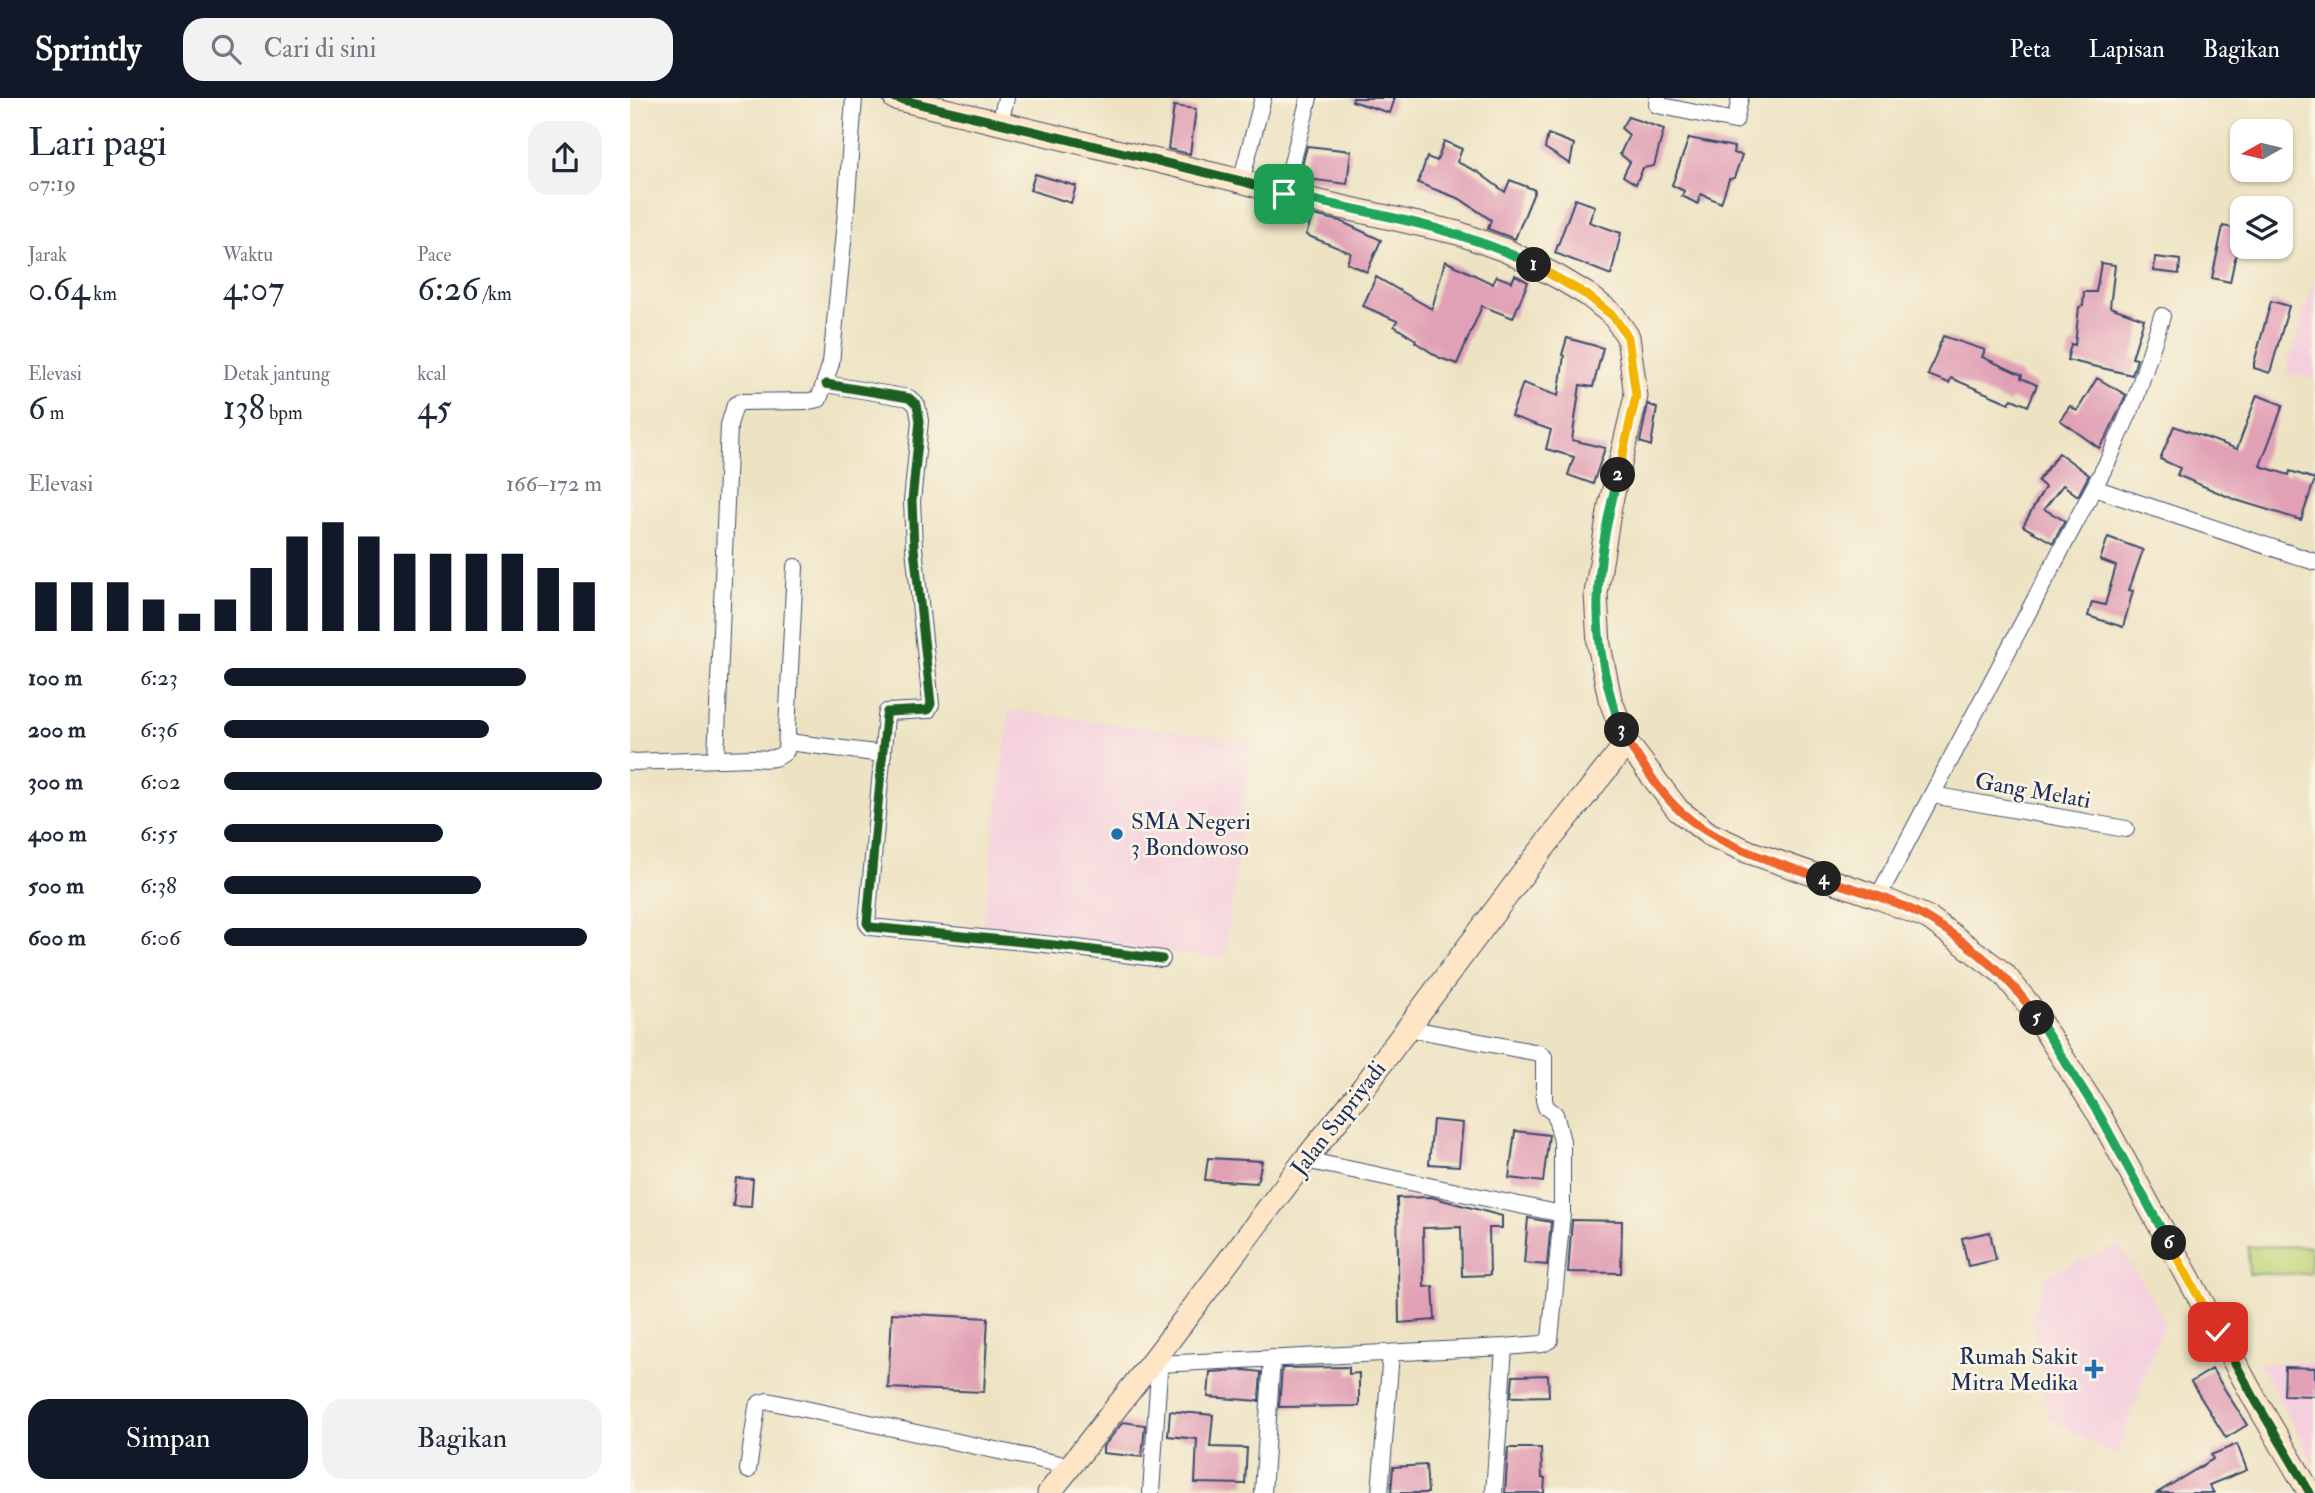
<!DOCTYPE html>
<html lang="id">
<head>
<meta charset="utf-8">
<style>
  body { margin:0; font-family:"IM FELL Double Pica",serif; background:#f2f2f3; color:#1f2937; height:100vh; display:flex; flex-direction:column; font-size:26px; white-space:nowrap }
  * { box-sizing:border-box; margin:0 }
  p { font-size:23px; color:#747a83 }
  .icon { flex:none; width:38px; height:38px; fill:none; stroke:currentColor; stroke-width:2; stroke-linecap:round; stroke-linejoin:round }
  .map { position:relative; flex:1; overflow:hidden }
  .sheet { display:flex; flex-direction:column; background:#fff; width:630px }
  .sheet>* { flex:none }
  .needle { width:46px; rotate:262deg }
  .controls { position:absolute; left:1600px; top:21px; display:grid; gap:14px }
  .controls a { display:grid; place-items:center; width:63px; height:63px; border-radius:14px; background:#fff; box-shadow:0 2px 5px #0004; font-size:35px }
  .pin { position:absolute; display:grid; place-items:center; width:60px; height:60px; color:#fff; margin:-30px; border-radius:14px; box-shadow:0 4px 10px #0006 }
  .km { position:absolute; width:35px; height:35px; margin:-18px; border-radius:50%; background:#222; color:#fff; font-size:19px; line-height:35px; text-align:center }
  .round { display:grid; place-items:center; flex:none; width:74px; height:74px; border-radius:21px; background:#f2f2f3 }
  .summary { display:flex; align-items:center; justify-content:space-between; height:119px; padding:0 28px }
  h1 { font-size:38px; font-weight:600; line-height:52px }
  .metrics { display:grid; grid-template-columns:repeat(3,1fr); gap:10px; height:119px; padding:7px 28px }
  .metrics div { display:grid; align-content:center }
  .metrics b { font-size:35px; font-weight:600 }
  .metrics small { font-size:19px; font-weight:400 }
  .metrics p { font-size:19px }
  .chart { height:196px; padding:14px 28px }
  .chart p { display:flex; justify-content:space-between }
  .chart svg { width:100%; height:126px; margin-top:7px; stroke:#111827; stroke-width:6 }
  .cta { display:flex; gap:14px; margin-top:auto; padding:14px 28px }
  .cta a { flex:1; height:80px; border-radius:21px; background:#111827; color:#fff; font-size:28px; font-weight:600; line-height:80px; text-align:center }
  .cta a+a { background:#f2f2f3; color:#1f2937 }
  ul { padding:0 28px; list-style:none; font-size:23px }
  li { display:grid; grid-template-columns:112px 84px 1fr; align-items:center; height:52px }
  li i { height:18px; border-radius:9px; background:#111827 }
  header { display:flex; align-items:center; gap:42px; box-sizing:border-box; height:98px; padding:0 35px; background:#111827; color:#fff }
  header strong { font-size:33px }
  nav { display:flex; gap:38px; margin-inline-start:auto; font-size:24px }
  .search { width:490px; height:63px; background:#f2f2f3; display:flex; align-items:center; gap:18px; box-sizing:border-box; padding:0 24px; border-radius:21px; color:#747a83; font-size:26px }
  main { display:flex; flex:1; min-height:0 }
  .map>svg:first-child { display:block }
  .built { fill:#f4cfdd }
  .green { fill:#bfd67a; stroke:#6d826c; stroke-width:2 }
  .building { fill:#e1a0b5 }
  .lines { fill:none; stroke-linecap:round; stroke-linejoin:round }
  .street-casing { stroke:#3a4a6d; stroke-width:18 }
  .secondary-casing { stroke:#3a4a6d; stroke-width:25 }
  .street { stroke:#fff; stroke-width:16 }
  .secondary { stroke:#fde5c5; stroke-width:23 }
  .cycleway-casing { stroke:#fcf5e5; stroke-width:13 }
  .cycleway { stroke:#1b5e20; stroke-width:9 }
  .split-1-casing { stroke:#fff; stroke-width:14 }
  .split-2-casing { stroke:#fff; stroke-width:14 }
  .split-3-casing { stroke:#fff; stroke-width:14 }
  .split-4-casing { stroke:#fff; stroke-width:14 }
  .split-5-casing { stroke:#fff; stroke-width:14 }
  .split-6-casing { stroke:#fff; stroke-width:14 }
  .split-7-casing { stroke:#fff; stroke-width:14 }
  .split-1 { stroke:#22a559; stroke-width:9 }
  .split-2 { stroke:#f5b400; stroke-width:9 }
  .split-3 { stroke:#22a559; stroke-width:9 }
  .split-4 { stroke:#f0652b; stroke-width:9 }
  .split-5 { stroke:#f0652b; stroke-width:9 }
  .split-6 { stroke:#22a559; stroke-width:9 }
  .split-7 { stroke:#f5b400; stroke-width:9 }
  .poi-dot { fill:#1f6fb2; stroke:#fcf5e5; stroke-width:2.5 }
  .labels { text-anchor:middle; stroke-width:5; stroke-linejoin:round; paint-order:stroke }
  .street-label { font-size:23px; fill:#1b2f5e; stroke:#fcf5e5 }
  .poi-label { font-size:23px; fill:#1b2f5e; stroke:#fcf5e5; text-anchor:start }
</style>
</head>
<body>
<header>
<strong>Sprintly</strong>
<div class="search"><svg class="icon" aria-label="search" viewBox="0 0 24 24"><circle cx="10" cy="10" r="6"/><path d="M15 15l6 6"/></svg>Cari di sini</div>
<nav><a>Peta</a><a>Lapisan</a><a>Bagikan</a></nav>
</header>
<main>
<section class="sheet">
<div class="summary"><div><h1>Lari pagi</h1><p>07:19</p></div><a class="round"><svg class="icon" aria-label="share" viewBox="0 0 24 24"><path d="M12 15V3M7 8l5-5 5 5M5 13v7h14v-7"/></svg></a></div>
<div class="metrics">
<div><p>Jarak</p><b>0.64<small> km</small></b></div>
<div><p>Waktu</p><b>4:07</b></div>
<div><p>Pace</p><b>6:26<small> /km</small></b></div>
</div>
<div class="metrics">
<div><p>Elevasi</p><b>6<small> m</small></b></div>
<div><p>Detak jantung</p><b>138<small> bpm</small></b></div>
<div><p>kcal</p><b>45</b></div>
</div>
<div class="chart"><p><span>Elevasi</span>166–172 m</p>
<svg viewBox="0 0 160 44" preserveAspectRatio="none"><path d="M5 44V27M15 44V27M25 44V27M35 44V33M45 44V38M55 44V33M65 44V22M75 44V11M85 44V6M95 44V11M105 44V17M115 44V17M125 44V17M135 44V17M145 44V22M155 44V27"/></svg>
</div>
<ul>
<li><b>100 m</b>6:23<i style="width:80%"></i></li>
<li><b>200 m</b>6:36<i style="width:70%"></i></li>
<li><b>300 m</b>6:02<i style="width:100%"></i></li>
<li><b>400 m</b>6:55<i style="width:58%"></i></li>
<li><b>500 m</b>6:38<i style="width:68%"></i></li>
<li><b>600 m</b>6:06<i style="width:96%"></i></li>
</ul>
<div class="cta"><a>Simpan</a><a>Bagikan</a></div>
</section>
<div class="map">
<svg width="1685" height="1395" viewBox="0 0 1685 1395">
  <rect width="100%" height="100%" fill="#fcf5e5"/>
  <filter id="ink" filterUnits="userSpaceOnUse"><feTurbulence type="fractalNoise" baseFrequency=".0143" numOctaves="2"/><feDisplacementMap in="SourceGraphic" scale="14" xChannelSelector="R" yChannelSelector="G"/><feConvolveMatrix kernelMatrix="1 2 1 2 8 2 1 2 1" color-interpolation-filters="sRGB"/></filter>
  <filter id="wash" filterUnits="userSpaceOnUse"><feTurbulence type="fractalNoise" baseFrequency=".00686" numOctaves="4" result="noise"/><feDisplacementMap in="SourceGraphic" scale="28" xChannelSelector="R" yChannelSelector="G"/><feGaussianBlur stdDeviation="1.57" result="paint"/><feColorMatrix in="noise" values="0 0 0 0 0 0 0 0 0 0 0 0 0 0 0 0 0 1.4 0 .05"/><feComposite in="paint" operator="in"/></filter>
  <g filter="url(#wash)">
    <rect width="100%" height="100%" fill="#ede3c3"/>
    <path class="built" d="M 1685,177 L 1685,281 L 1656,275 Z
      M 379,612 L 622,643 L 595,861 L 352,830 Z
      M 1489,1147 L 1535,1222 L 1486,1359 L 1419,1320 L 1401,1217 L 1417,1177 Z
      M 1629,1265 L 1685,1265 L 1685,1367 Z"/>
    <path class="green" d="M 1680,1148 L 1680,1176 L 1619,1176 L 1618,1149 Z"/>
    <g id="blocks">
      <path class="building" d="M 723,0 L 765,0 L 760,15 L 722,3 Z
        M 544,8 L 566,11 L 560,56 L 538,51 Z
        M 998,19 L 1034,31 L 1024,68 L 1013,70 L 1006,86 L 993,78 L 1000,64 L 990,56 L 999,37 L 991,30 Z
        M 918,36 L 944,46 L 940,66 L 915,50 Z
        M 1059,40 L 1104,49 L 1103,55 L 1112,57 L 1104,80 L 1099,81 L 1091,105 L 1071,96 L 1068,106 L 1052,98 L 1054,93 L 1042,87 Z
        M 814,43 L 832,51 L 827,64 L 848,74 L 875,94 L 880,82 L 905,92 L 885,141 L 858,131 L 861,122 L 830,101 L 788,85 L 797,59 L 807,63 Z
        M 677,48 L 721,53 L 717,86 L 669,80 Z
        M 405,76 L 446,88 L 441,105 L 400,92 Z
        M 945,101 L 965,108 L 959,124 L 991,135 L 981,177 L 925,155 Z
        M 683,117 L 710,123 L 751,142 L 737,174 L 717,165 L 721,155 L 676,137 Z
        M 1593,128 L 1606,131 L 1602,150 L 1607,151 L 1600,184 L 1582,180 Z
        M 1525,159 L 1550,162 L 1549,176 L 1524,173 Z
        M 815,163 L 863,186 L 866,178 L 882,184 L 885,177 L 898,184 L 883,220 L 852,208 L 827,266 L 810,260 L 785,244 L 786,242 L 764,228 L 767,223 L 733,208 L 746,179 L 802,211 Z
        M 1471,165 L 1485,167 L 1480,209 L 1514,221 L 1502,260 L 1507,261 L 1502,277 L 1437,262 L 1441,246 L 1445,247 L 1449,209 L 1453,208 L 1454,194 L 1466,194 Z
        M 1641,203 L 1659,208 L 1640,275 L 1624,270 L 1624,265 Z
        M 1313,238 L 1355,252 L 1352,259 L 1392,277 L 1391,280 L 1407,287 L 1398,308 L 1382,301 L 1379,305 L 1321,280 L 1319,285 L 1298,277 Z
        M 937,240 L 973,250 L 963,289 L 950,287 L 942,342 L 975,350 L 963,386 L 938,377 L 944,359 L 916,351 L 921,332 L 881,318 L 893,285 L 928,298 L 934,258 L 932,257 Z
        M 1467,280 L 1496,297 L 1477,338 L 1469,350 L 1430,322 L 1440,308 L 1447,313 Z
        M 1627,297 L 1653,307 L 1630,368 L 1659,377 L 1660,373 L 1685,381 L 1671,422 L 1606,402 L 1547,377 L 1550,370 L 1530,361 L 1544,328 L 1607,351 Z
        M 1018,306 L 1027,310 L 1021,348 L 1010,344 Z
        M 1429,355 L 1459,377 L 1448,398 L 1433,387 L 1414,411 L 1435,423 L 1423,445 L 1393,428 L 1415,389 L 1408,383 Z
        M 1478,439 L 1513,452 L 1499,492 L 1503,493 L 1493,529 L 1458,518 L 1462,504 L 1475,507 L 1486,468 L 1470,462 Z
        M 803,1022 L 833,1025 L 829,1068 L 799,1066 Z
        M 885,1033 L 919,1037 L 913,1084 L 879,1080 Z
        M 578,1060 L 632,1063 L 627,1085 L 575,1082 Z
        M 106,1080 L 123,1081 L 121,1109 L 103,1108 Z
        M 801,1099 L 872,1118 L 872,1130 L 859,1130 L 860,1177 L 832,1178 L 831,1129 L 793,1130 L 794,1189 L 803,1188 L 805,1222 L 769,1225 L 767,1100 Z
        M 898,1120 L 921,1124 L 917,1167 L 894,1165 Z
        M 942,1122 L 992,1123 L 991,1175 L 938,1174 Z
        M 1360,1134 L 1366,1162 L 1338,1168 L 1332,1140 Z
        M 262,1215 L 358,1220 L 354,1294 L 258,1290 Z
        M 719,1269 L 719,1276 L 729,1275 L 729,1308 L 649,1309 L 652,1270 Z
        M 1655,1269 L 1685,1270 L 1685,1298 L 1654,1297 Z
        M 1582,1271 L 1617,1327 L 1596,1340 L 1561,1284 Z
        M 615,1272 L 631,1274 L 629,1303 L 578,1299 L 580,1274 Z
        M 918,1277 L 919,1298 L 881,1299 L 883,1278 Z
        M 540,1313 L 583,1317 L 580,1349 L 617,1350 L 615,1386 L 565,1385 L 567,1341 L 538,1338 Z
        M 493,1324 L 515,1327 L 512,1359 L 473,1355 L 473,1349 Z
        M 1607,1346 L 1617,1372 L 1579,1387 L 1584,1395 L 1527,1395 L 1583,1361 L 1581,1357 Z
        M 878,1350 L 911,1350 L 912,1380 L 915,1380 L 914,1395 L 875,1395 Z
        M 796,1367 L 798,1395 L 761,1395 L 763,1369 Z"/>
    </g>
  </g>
  <g filter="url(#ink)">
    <use href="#blocks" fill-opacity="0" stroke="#3a4a6d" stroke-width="2"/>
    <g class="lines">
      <defs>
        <path id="street" d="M 1028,0 L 1027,7 L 1105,23 L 1110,0
          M 370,25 L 376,0
          M 611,83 L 633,0
          M 654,96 L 679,0
          M 196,286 L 279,300 L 287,307 L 290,323 L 282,403 L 284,450 L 301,606 L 298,612 L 257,614 L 256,619 L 237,825 L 240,829 L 424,847 L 532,861
          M 1464,390 L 1685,464
          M 158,644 L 253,656
          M 86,661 L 99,327 L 105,307 L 111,304 L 179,303 L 189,301 L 201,265 L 216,114 L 224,0
          M 0,664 L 123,660 C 136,661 146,663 156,653 L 165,469
          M 1302,697 L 1496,731
          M 1248,799 L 1479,361 L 1506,299 L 1532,218
          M 675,1062 L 932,1116
          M 529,1266 L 874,1249 L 912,1246 L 920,1242 L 932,1116 L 932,1043 L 925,1016 L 916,1009 L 914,1002 L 914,959 L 909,955 L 777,930
          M 118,1372 L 127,1309 L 130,1305 L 138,1303 L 439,1368
          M 521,1395 L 530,1258
          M 633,1395 L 642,1260
          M 750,1395 L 761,1255
          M 864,1395 L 874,1249"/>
        <path id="secondary" d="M 265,0 L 611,83 L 654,96 L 828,135 L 877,153 L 928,179 L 958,197 L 983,217 L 998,239 L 1006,298 L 980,408 L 966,496 L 969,547 L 980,601 L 997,645 L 1048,712 L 1079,736 L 1119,754 L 1248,799 L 1299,820 L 1374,876 L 1399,907 L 1470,1018 L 1627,1305 L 1680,1395
          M 419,1395 L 530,1254 L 675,1062 L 727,998 L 898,769 L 997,645"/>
      </defs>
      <use href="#street" class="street-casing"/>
      <use href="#secondary" class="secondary-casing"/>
      <use href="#street" class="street"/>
      <use href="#secondary" class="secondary"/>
      <defs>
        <path id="cycleway" d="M 265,0 L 611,83 L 654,96 L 828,135 L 877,153 L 928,179 L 958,197 L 983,217 L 998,239 L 1006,298 L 980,408 L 966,496 L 969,547 L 980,601 L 997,645 L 1048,712 L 1079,736 L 1119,754 L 1248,799 L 1299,820 L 1374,876 L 1399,907 L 1470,1018 L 1627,1305 L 1680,1395
          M 196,286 L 279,300 L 287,307 L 290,323 L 282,403 L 284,450 L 301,606 L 298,612 L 257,614 L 256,619 L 237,825 L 240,829 L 424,847 L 532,861"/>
      </defs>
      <use href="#cycleway" class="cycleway-casing"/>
      <use href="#cycleway" class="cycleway"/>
    </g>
  </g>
  <g class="lines" filter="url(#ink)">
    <defs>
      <path id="split-1" d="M 654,96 C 739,115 826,128 904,167"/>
      <path id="split-2" d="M 904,167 L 957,197 L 983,218 L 998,239 L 1006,298 L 988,377"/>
      <path id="split-3" d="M 988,377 C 965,471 956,539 992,632"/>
      <path id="split-4" d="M 992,632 L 998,645 C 1014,667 1029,694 1050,713 C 1089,749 1144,764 1194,781"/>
      <path id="split-5" d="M 1194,781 C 1229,793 1269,802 1300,822 C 1342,847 1381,879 1407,920"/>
      <path id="split-6" d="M 1407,920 L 1470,1018 L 1539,1145"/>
      <path id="split-7" d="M 1539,1145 L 1588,1234"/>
    </defs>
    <use href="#split-1" class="split-1-casing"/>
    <use href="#split-2" class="split-2-casing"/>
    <use href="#split-3" class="split-3-casing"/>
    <use href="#split-4" class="split-4-casing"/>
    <use href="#split-5" class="split-5-casing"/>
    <use href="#split-6" class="split-6-casing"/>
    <use href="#split-7" class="split-7-casing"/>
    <use href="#split-1" class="split-1"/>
    <use href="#split-2" class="split-2"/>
    <use href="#split-3" class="split-3"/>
    <use href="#split-4" class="split-4"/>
    <use href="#split-5" class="split-5"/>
    <use href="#split-6" class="split-6"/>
    <use href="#split-7" class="split-7"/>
  </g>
  <g class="poi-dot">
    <circle cx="487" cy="736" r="7"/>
    <path d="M1460.5 1260.5h7v7h7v7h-7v7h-7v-7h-7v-7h7z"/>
  </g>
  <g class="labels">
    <g class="street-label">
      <text transform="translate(1403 692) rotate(10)" y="8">Gang Melati</text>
      <text transform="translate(708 1020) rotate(-52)" y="8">Jalan Supriyadi</text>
    </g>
    <g class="poi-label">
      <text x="501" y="731">SMA Negeri<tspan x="501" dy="26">3 Bondowoso</tspan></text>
      <text x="1448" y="1266" text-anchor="end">Rumah Sakit<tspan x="1448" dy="26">Mitra Medika</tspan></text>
    </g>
  </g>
</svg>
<div class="controls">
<a><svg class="needle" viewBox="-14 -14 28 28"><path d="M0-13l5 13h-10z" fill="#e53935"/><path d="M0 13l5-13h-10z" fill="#747a83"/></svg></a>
<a><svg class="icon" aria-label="layers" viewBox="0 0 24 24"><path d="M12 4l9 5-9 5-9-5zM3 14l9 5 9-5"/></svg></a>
</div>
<div class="pin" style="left:654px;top:96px;background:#1e9e55"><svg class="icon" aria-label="arrive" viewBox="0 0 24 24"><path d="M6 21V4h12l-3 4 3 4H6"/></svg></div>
<div class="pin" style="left:1588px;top:1234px;background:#d93025"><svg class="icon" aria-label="check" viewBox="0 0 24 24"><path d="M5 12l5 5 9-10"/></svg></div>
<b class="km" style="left:904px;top:167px">1</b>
<b class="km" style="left:988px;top:377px">2</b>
<b class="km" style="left:992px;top:632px">3</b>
<b class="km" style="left:1194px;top:781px">4</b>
<b class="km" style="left:1407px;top:920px">5</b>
<b class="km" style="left:1539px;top:1145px">6</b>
</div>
</main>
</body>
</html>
